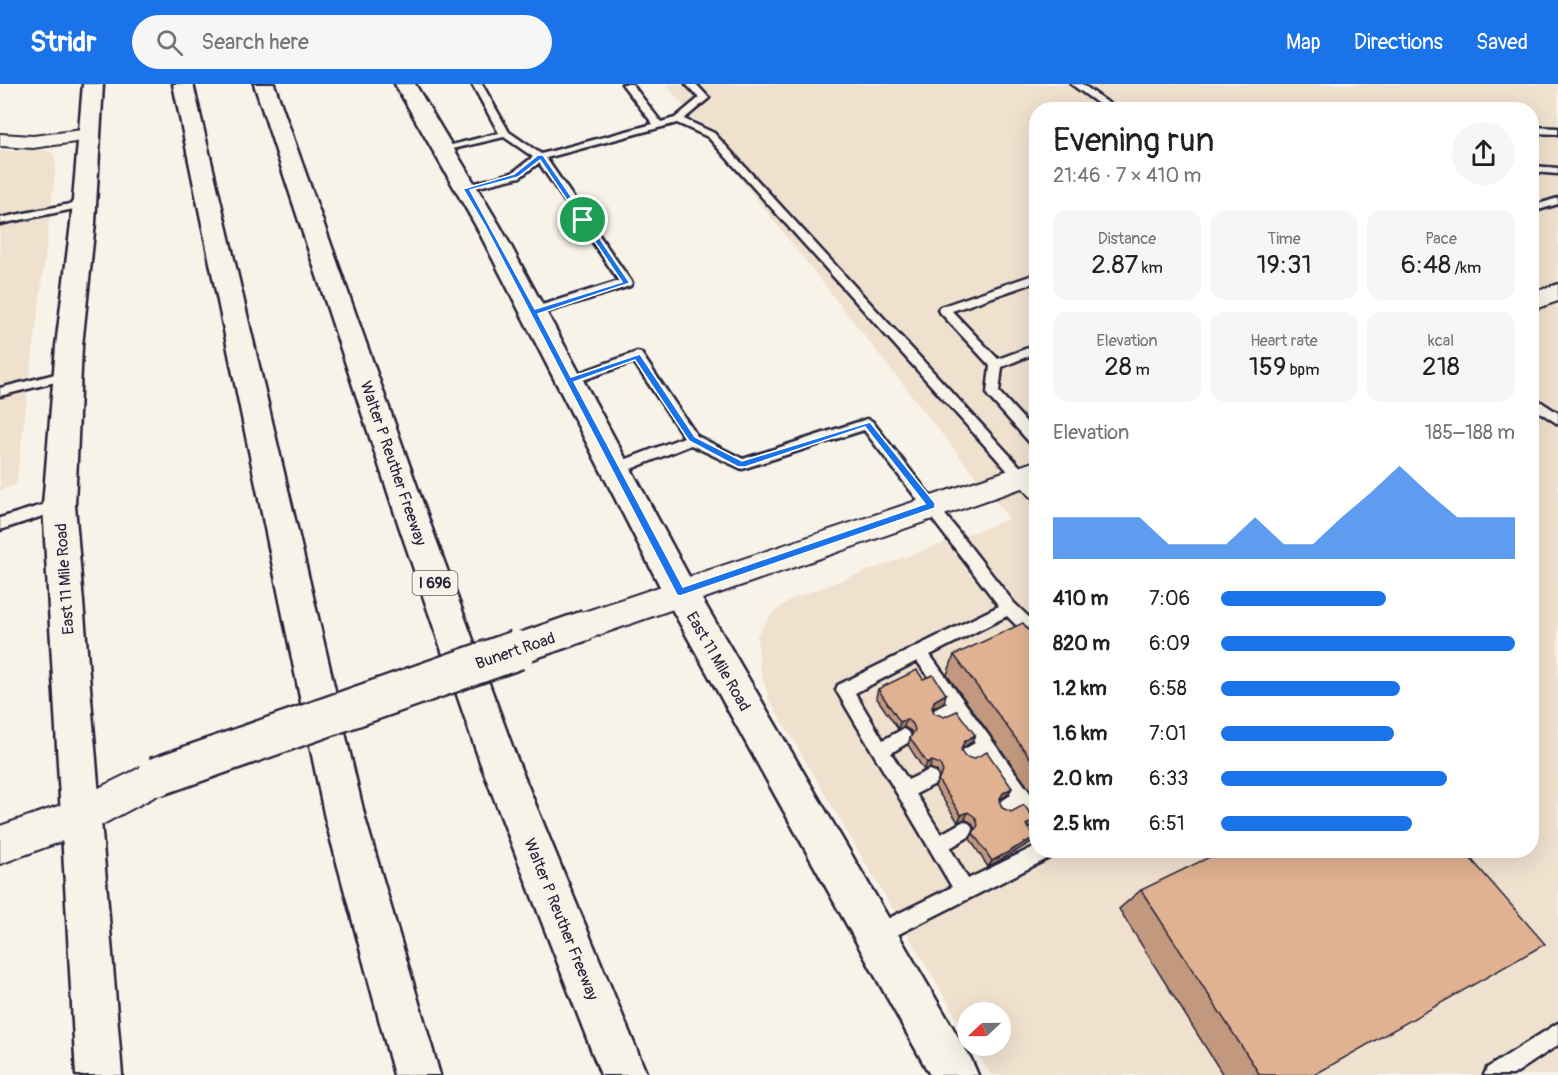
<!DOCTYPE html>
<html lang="en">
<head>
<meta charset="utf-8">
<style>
  body { margin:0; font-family:Pangolin,sans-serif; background:#f6f6f6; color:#202124; height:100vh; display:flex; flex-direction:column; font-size:22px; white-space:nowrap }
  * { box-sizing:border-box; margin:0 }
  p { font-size:20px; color:#757577 }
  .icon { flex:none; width:33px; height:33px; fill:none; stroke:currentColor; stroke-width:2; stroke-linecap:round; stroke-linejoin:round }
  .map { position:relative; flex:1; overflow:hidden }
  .drawer { position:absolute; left:1029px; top:18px; width:510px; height:756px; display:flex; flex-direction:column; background:#fff; border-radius:24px; box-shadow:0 6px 24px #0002 }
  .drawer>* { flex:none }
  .needle { width:39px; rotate:248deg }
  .fabs { position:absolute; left:957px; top:918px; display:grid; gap:12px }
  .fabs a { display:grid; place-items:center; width:54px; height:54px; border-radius:50%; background:#fff; box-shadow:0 6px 24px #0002; font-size:30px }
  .pin { position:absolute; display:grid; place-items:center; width:51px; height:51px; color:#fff; margin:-26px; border:3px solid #fff; border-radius:50%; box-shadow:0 2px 6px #0007 }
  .round { display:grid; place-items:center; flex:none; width:63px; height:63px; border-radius:32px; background:#f6f6f6 }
  .head { display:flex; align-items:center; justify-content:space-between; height:102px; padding:0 24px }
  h1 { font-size:33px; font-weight:600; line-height:45px }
  .stats { display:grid; grid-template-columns:repeat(3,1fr); gap:9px; height:102px; padding:6px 24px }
  .stats div { display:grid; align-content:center; border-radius:15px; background:#f6f6f6; text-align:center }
  .stats b { font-size:26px; font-weight:600 }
  .stats small { font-size:16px; font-weight:400 }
  .stats p { font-size:16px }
  .chart { height:168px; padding:12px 24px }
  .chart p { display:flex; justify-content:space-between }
  .chart svg { width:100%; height:108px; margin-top:6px; fill:#1a73e8; opacity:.7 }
  ul { padding:0 24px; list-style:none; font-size:20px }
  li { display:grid; grid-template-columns:96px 72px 1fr; align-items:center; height:45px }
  li i { height:15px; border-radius:8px; background:#1a73e8 }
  header { display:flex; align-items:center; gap:36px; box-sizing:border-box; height:84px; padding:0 30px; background:#1a73e8; color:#fff }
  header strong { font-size:28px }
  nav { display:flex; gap:33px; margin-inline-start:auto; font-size:21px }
  .search { width:420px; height:54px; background:#f6f6f6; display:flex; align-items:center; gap:15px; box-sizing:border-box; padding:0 21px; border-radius:33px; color:#757577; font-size:22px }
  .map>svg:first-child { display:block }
  .built { fill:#f0e0ce; fill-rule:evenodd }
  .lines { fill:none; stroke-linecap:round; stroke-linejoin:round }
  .lane-casing { stroke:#22223b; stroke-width:5 }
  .street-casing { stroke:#22223b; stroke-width:4 }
  .secondary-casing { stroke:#22223b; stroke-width:5 }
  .highway-casing { stroke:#22223b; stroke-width:5 }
  .lane { fill:#f7f3e8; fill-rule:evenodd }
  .street { fill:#f7f3e8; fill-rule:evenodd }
  .secondary { fill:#f7f3e8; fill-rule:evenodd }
  .highway { fill:#f7f3e8; fill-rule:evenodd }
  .street-bridge-far1-casing { stroke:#22223b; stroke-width:34; stroke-linecap:butt }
  .street-bridge-casing { stroke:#22223b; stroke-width:43; stroke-linecap:butt }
  .street-bridge-far1 { stroke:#f7f3e8; stroke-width:29 }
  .street-bridge { stroke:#f7f3e8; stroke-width:38 }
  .wall { fill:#c2997e; stroke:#22223b; stroke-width:1.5 }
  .shaded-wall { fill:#9e7d66; stroke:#22223b; stroke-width:1.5 }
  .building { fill:#e1b292; stroke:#22223b; stroke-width:1.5 }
  .route { fill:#1a73e8; stroke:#fff; stroke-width:1.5; fill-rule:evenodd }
  .labels { text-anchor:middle; stroke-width:5; stroke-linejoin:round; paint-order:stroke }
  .shield { fill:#f7f3e8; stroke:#62616f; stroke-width:1.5 }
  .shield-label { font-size:15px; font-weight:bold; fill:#22223b }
  .street-label { font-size:16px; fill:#22223b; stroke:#f7f3e8 }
</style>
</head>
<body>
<header>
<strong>Stridr</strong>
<div class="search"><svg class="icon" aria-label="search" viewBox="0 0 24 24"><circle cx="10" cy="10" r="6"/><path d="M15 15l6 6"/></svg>Search here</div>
<nav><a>Map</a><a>Directions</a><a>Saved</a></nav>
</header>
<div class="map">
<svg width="1558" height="991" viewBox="0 0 1558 991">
  <rect width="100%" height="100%" fill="#f7f3e8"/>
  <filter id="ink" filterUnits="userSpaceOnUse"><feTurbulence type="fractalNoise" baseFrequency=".0167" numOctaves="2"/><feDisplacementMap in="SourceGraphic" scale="12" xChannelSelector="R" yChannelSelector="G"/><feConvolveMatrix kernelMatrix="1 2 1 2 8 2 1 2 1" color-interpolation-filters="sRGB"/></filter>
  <g filter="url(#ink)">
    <path class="built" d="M 666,0 L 1558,0 L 1558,991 L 991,991 L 973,962 L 1000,962 L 1000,928 L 968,928 L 967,951 L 769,615 L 760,584 L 757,551 L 772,530 L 791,515 L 1009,435 ZM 1036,26 L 1532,26 L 1532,766 L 1036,766 Z
      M 42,66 L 51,68 L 55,73 L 56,81 L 45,173 L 16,401 L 0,406 L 0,67 Z"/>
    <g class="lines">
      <defs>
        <path id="lane" d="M 472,0 L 482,0 L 509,48 L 541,70 L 653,40 L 622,0 L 632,0 L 661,38 L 675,34 L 699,14 L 686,0 L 696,0 L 709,14 L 684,35 L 714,49 L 1036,400 L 1036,414 L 1031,413 L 708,53 L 677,39 L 546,74 L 632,199 L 630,202 L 537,231 L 529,231 L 529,225 L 619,197 L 539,79 L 520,93 L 462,107 L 462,103 L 512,89 L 533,73 L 504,53 L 440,68 L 440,64 L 499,49 Z
          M 1071,0 L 1082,0 L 1118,26 L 1107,26 Z
          M 1532,43 L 1558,44 L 1558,50 L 1532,49 Z
          M 1532,82 L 1558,84 L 1558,90 L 1532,88 Z
          M 1558,114 L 1558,120 L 1532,128 L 1532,122 Z
          M 85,117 L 90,120 L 89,122 L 0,140 L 0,134 Z
          M 1036,190 L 1036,198 L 952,227 L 998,275 L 1036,261 L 1036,269 L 1002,283 L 999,308 L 1036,349 L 1036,362 L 1031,360 L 988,312 L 987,309 L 990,282 L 938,226 L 940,223 Z
          M 637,268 L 641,269 L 697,352 L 743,375 L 867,335 L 872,337 L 1014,519 L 1036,540 L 1036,557 L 1030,555 L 1007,532 L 930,571 L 1036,717 L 1036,739 L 1030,737 L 1021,725 L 1006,733 L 1000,730 L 997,724 L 1000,718 L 1011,711 L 984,672 L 969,680 L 963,678 L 960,672 L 963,666 L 975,659 L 955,632 L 940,639 L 934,636 L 932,631 L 934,626 L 947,619 L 917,577 L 855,609 L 883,656 L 903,645 L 909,648 L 911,653 L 909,658 L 891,669 L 908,696 L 929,686 L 935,688 L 938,694 L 935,700 L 916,710 L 941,750 L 964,737 L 970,740 L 973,746 L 970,752 L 950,764 L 968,795 L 1036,762 L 1036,766 L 1056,766 L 1053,772 L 883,858 L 876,861 L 869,858 L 866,851 L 869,844 L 952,803 L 836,606 L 838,601 L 999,522 L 864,346 L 742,385 L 691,361 L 621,389 L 611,389 L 609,385 L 611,381 L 684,353 L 634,278 L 569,301 L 563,297 L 565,294 Z
          M 67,287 L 73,291 L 71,294 L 0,312 L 0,304 Z
          M 1532,312 L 1558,329 L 1558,340 L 1532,323 Z
          M 59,416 L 66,421 L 64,425 L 0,446 L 0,434 Z
          M 1558,939 L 1558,961 L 1513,991 L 1484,991 L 1487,984 Z"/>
        <path id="street" d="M 90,45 L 97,47 L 100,51 L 97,55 L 33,64 L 0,62 L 0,50 L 33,52 Z
          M 1558,200 L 1558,217 L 1532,226 L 1532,209 Z
          M 1036,377 L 1036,399 L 587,555 L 575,551 L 571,541 L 575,531 Z
          M 156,676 L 169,681 L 174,693 L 169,705 L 92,746 L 0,780 L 0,742 L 70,718 Z"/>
        <path id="secondary" d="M 83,0 L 103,0 L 95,139 L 82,262 L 75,421 L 122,991 L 76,991 L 43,421 L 56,262 L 71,139 Z
          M 395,0 L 415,0 L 500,142 L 692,498 L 971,975 L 978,991 L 930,991 L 668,518 L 476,142 Z"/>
        <path id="highway" d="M 173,0 L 193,0 L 365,734 L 440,991 L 394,991 L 325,734 Z
          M 254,0 L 274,0 L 431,442 L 518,678 L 647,991 L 601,991 L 480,678 L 399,442 Z"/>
      </defs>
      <use href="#lane" class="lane-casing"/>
      <use href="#street" class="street-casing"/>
      <use href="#secondary" class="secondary-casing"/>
      <use href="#highway" class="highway-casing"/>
      <use href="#lane" class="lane"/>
      <use href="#street" class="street"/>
      <use href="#secondary" class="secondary"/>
      <use href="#highway" class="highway"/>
      <defs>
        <path id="street-bridge-far1" d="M 512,567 L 587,541"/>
        <path id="street-bridge" d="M 156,693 L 517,566"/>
      </defs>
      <use href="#street-bridge-far1" class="street-bridge-far1-casing"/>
      <use href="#street-bridge" class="street-bridge-casing"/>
      <use href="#street-bridge-far1" class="street-bridge-far1"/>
      <use href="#street-bridge" class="street-bridge"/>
    </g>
    <path class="wall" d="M 1036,556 L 1036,714 L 947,591 L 954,571 Z
      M 923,595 L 944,618 L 933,625 L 934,629 L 975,651 L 972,658 L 961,665 L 964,672 L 1012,704 L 1008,710 L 999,716 L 1002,724 L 1011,728 L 1032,732 L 1036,733 L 1036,737 L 1034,741 L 1028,744 L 1035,753 L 1030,759 L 988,783 L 970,755 L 975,746 L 972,739 L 965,735 L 958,738 L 935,703 L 939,693 L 937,687 L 930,684 L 924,686 L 908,661 L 910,654 L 912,651 L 911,647 L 904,643 L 898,645 L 876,613 L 878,605 Z
      M 1465,768 L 1314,991 L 1223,991 L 1119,825 L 1141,806 Z"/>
    <path class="shaded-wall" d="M 946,610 L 944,618 L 932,625 L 934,617 Z
      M 906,635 L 904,643 L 898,645 L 900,638 Z
      M 975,651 L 972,658 L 961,665 L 964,658 Z
      M 932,677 L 930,684 L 924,686 L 927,679 Z
      M 1012,704 L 1008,710 L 999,716 L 1003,709 Z
      M 968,728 L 965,735 L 958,738 L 961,731 Z
      M 1036,735 L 1034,741 L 1022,747 L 1026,741 Z
      M 1035,753 L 1030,759 L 988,783 L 992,777 Z"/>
    <path class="building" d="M 1023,539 L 1036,556 L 1036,682 L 954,571 Z
      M 917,586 L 923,595 L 933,591 L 946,610 L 934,617 L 932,624 L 934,629 L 944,633 L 957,627 L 975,651 L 964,658 L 961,666 L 964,672 L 973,675 L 987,668 L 1012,704 L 1003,709 L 999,716 L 1002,724 L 1011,728 L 1024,721 L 1032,732 L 1036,733 L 1036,735 L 1026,741 L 1035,753 L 992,777 L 973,749 L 978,741 L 975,733 L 968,728 L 961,731 L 938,696 L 943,688 L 940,680 L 932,677 L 927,679 L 910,654 L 915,646 L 913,640 L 906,635 L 900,638 L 878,605 Z
      M 1224,766 L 1467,766 L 1465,768 L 1545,860 L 1314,991 L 1260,991 L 1141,806 Z"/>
  </g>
  <path class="route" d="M 538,71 L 543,71 L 630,199 L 538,230 L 571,293 L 640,270 L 695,353 L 742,377 L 870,338 L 935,419 L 935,424 L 680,512 L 677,511 L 485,142 L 463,105 L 514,90 ZM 540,76 L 622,198 L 535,225 L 470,106 L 518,93 ZM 635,276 L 689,357 L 738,383 L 745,383 L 865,343 L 925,420 L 683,503 L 574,298 Z"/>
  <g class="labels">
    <rect class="shield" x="412.5" y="487" width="45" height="24" rx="4.5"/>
    <g class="shield-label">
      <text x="435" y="504">I 696</text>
    </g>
    <g class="street-label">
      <text transform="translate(394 379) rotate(71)" y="6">Walter P Reuther Freeway</text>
      <text transform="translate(64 495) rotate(-94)" y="6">East 11 Mile Road</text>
      <text transform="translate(515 566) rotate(-19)" y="6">Bunert Road</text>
      <text transform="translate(719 577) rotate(60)" y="6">East 11 Mile Road</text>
      <text transform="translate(562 835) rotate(68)" y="6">Walter P Reuther Freeway</text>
    </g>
  </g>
</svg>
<div class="fabs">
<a><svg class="needle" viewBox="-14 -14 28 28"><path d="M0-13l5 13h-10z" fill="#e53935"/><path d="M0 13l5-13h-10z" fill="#757577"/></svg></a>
</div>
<div class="pin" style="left:583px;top:136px;background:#1e9e55"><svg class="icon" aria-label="arrive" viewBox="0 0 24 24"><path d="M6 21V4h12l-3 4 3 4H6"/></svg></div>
<section class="drawer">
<div class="head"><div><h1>Evening run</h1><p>21:46 · 7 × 410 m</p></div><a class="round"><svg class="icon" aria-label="share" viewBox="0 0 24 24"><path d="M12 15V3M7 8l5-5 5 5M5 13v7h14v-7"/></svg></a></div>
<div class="stats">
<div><p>Distance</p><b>2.87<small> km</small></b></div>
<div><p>Time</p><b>19:31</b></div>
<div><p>Pace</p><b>6:48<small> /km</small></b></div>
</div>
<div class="stats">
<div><p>Elevation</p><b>28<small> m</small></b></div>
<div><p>Heart rate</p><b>159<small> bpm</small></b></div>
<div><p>kcal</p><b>218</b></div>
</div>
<div class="chart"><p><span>Elevation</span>185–188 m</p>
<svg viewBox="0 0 160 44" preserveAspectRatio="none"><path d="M0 44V27L10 27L20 27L30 27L40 38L50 38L60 38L70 27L80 38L90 38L100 27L110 17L120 6L130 17L140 27L150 27L160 27V44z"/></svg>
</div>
<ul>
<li><b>410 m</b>7:06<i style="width:56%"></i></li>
<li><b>820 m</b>6:09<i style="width:100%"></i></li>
<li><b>1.2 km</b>6:58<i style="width:61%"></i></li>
<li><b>1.6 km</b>7:01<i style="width:59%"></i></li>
<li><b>2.0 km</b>6:33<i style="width:77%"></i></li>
<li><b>2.5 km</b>6:51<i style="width:65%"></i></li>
</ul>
</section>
</div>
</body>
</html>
